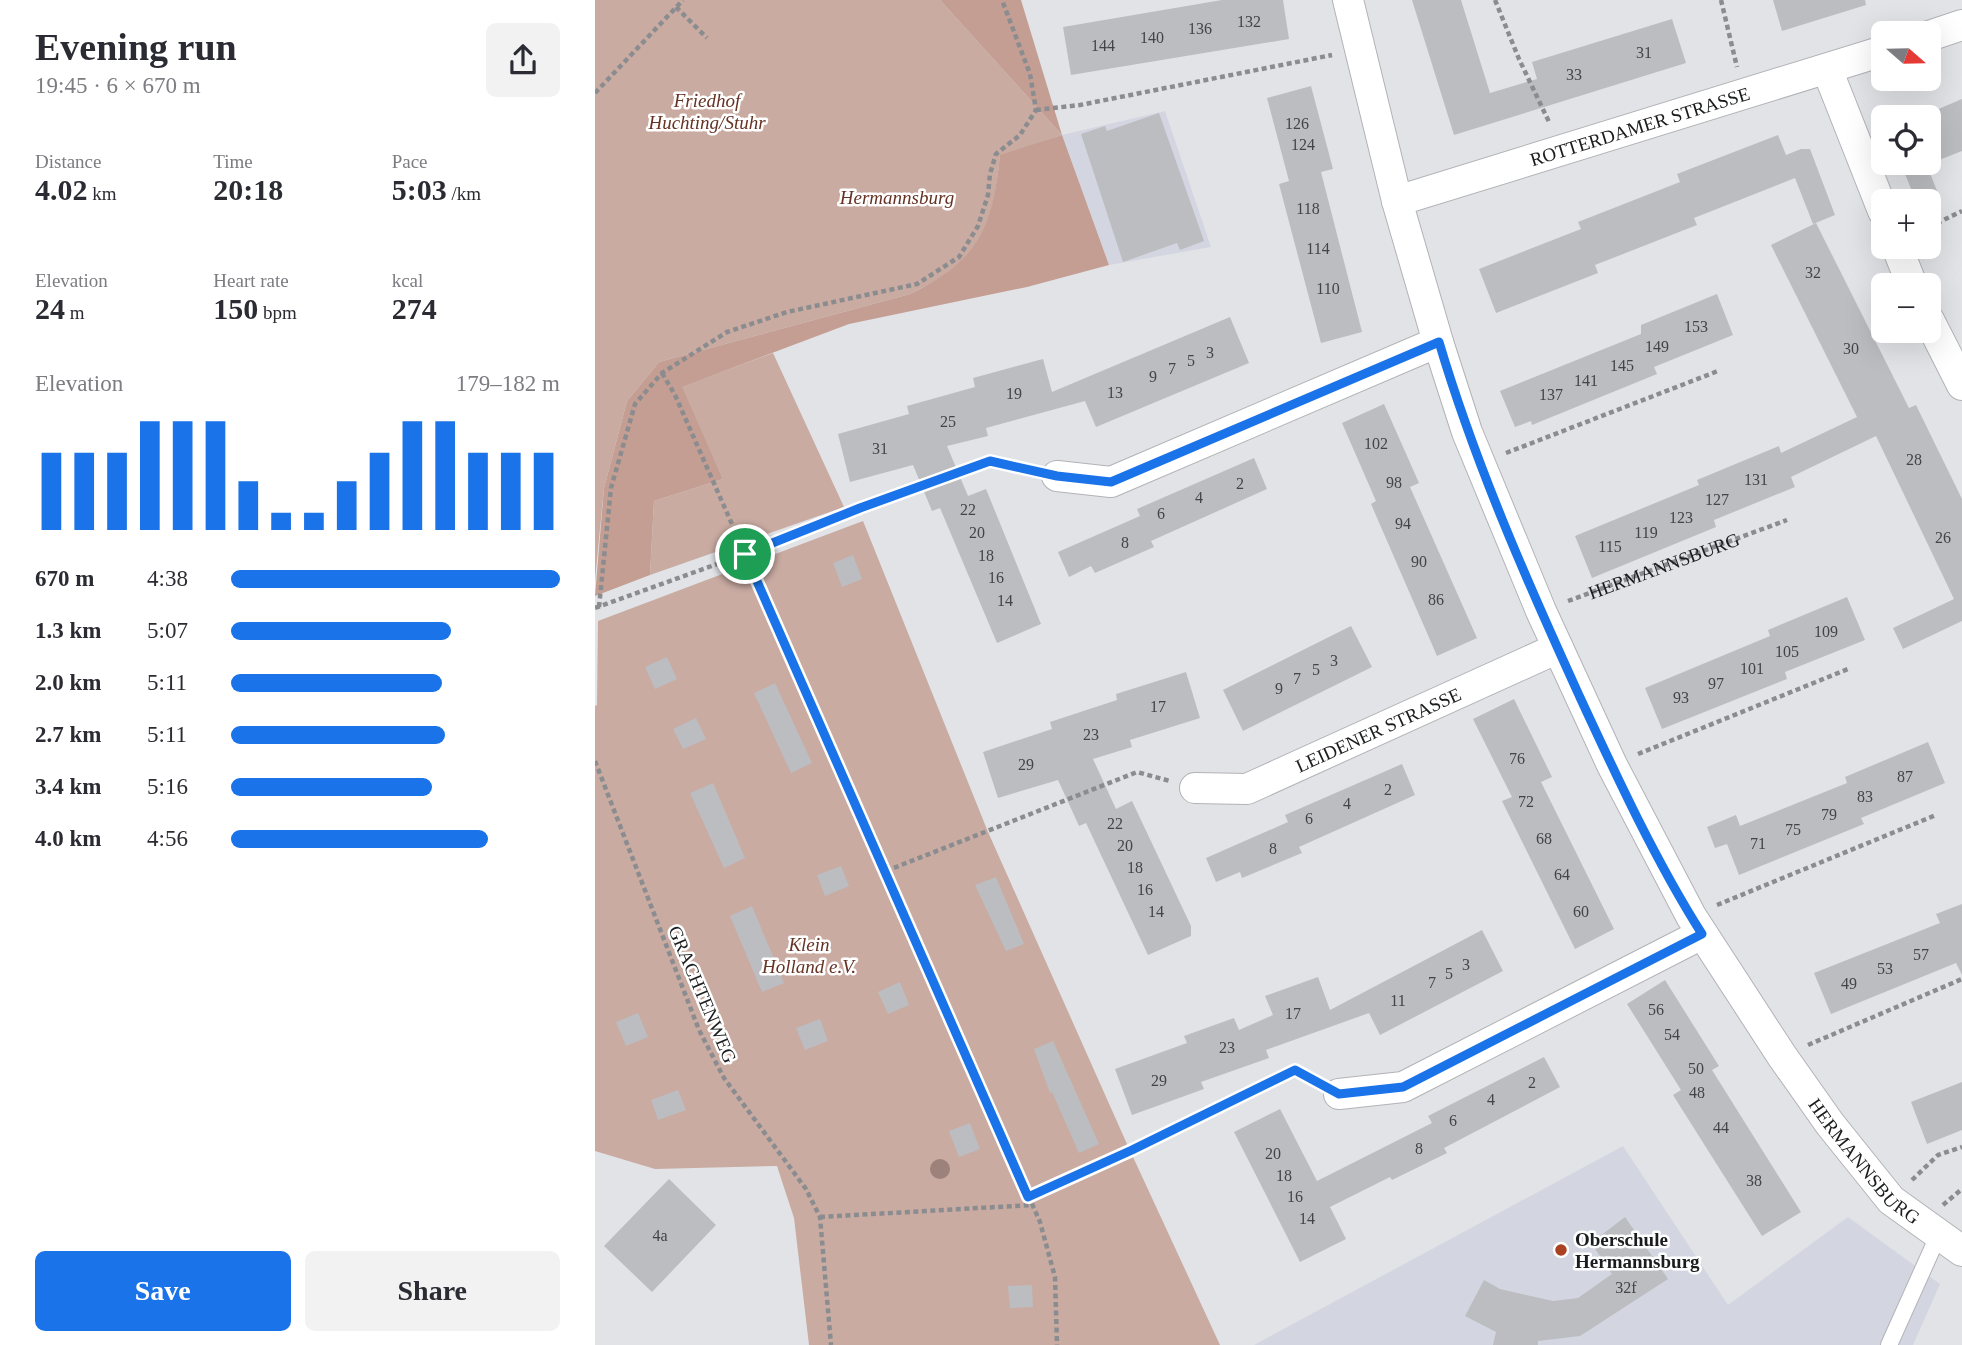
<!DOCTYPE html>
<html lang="en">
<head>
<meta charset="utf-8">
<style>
  body { margin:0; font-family:Georgia,serif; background:#f2f2f3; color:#2b2b33; height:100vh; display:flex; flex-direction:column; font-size:26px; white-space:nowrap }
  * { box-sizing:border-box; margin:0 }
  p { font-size:23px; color:#7c7c81 }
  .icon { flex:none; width:38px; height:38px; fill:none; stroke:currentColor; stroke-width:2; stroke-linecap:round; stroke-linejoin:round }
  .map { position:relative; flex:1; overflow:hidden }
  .sheet { display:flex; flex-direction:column; background:#fff; width:595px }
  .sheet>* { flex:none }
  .needle { width:46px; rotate:110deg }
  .tools { position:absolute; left:1276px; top:21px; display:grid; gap:14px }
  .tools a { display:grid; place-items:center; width:70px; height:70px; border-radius:10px; background:#fff; box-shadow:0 7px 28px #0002; font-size:35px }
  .pin { position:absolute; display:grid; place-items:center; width:60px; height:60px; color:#fff; margin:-30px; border:4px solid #fff; border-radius:50%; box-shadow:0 2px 7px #0007 }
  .round { display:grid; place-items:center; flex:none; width:74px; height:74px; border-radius:10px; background:#f2f2f3 }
  .overview { display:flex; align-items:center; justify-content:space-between; height:119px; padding:0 35px }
  h1 { font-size:38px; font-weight:600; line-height:52px }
  .figures { display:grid; grid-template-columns:repeat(3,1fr); gap:10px; height:119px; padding:7px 35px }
  .figures div { display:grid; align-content:center }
  .figures b { font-size:30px; font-weight:600 }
  .figures small { font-size:19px; font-weight:400 }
  .figures p { font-size:19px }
  .chart { height:196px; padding:14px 35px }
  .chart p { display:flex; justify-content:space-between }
  .chart svg { width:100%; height:126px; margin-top:7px; stroke:#1a73e8; stroke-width:6 }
  .action { display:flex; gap:14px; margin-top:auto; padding:14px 35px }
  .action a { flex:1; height:80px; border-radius:10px; background:#1a73e8; color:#fff; font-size:28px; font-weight:600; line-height:80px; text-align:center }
  .action a+a { background:#f2f2f3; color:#2b2b33 }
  ul { padding:0 35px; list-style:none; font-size:23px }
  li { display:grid; grid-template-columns:112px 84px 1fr; align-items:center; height:52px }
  li i { height:18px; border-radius:9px; background:#1a73e8 }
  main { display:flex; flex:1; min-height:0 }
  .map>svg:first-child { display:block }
  .built { fill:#d3d6e1 }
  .green { fill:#c9aba2 }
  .forest { fill:#c49e92 }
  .building { fill:#bcbdc1 }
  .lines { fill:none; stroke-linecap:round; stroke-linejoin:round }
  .service-casing { stroke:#b2b3b7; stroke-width:18 }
  .minor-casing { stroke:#b2b3b7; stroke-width:32 }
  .path { stroke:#8b8c8f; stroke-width:4.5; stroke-dasharray:5 3.5; stroke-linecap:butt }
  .service { stroke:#fff; stroke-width:16 }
  .minor { stroke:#fff; stroke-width:30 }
  .tree { fill:#9d827b }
  .route-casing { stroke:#fff; stroke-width:14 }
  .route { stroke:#1a73e8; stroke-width:9 }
  .poi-dot { fill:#aa4222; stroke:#fff; stroke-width:2.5 }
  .labels { text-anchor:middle; stroke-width:5; stroke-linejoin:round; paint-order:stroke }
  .number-label { font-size:16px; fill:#434446 }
  .park-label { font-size:19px; font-style:italic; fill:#653223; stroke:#fff }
  .street-label { font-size:19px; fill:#1b1c1d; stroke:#fff }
  .poi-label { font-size:19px; font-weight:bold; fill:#1b1c1d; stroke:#fff; text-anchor:start }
</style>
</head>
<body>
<main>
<section class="sheet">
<div class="overview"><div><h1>Evening run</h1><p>19:45 · 6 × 670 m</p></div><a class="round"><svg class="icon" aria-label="share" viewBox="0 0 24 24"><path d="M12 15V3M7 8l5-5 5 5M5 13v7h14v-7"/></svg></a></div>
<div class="figures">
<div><p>Distance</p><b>4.02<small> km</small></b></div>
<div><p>Time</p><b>20:18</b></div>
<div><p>Pace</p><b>5:03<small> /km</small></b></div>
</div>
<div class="figures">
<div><p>Elevation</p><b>24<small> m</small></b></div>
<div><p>Heart rate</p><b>150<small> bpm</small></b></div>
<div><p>kcal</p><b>274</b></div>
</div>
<div class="chart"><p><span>Elevation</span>179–182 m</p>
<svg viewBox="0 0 160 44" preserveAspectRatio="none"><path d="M5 44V17M15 44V17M25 44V17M35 44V6M45 44V6M55 44V6M65 44V27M75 44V38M85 44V38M95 44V27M105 44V17M115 44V6M125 44V6M135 44V17M145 44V17M155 44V17"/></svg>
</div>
<ul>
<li><b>670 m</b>4:38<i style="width:100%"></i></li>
<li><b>1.3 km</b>5:07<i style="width:67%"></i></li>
<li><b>2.0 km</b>5:11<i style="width:64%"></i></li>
<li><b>2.7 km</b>5:11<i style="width:65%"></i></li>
<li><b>3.4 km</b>5:16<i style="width:61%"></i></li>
<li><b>4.0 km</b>4:56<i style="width:78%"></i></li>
</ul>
<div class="action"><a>Save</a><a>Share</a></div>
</section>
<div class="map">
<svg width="1367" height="1345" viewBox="0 0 1367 1345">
  <rect width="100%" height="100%" fill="#e1e3e7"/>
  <path class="built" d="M 570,111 L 616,247 L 514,265 L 467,135 Z
    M 1028,1146 L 1133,1305 L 1253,1217 L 1345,1284 L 1318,1345 L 659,1345 Z"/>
  <path class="green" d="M 0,0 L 345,0 L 467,135 L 405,156 C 397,231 385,260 315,294 L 64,362 L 32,401 L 9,488 L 0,581 Z
    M 178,353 L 249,507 L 55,575 L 59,501 L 128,479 L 86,387 Z
    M 268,521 L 393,832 L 532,1144 L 625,1345 L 214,1345 L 199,1218 L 182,1166 L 60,1169 L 0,1151 L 0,706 L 2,705 L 3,621 Z"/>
  <path class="forest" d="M 345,0 L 426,0 L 467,135 L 514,265 L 432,287 L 254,324 L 87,387 L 128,479 L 59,501 L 55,575 L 0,596 L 9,488 L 32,401 L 64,362 L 315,294 C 384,260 397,230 405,155 L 467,135 Z"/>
  <path class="building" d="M 627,0 L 688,0 L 694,39 L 476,75 L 468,27 Z
    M 817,0 L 866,0 L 895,93 L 942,79 L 937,62 L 1077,19 L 1091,63 L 859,135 Z
    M 1178,0 L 1270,0 L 1271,5 L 1187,31 Z
    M 716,86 L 738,169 L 726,172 L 767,332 L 726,343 L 684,184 L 694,181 L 672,98 Z
    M 1367,99 L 1367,151 L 1334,164 L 1334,113 Z
    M 564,113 L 609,241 L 585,250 L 582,243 L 528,262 L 486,134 L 510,126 L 512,131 Z
    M 1183,135 L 1191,155 L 1206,149 L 1215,149 L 1240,215 L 1218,224 L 1200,178 L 1099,218 L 1102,225 L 1000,265 L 1003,273 L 901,313 L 884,269 L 986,229 L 983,222 L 1085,182 L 1082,174 Z
    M 1323,163 L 1331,163 L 1346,201 L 1321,201 L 1308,169 Z
    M 1221,223 L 1314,408 L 1321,405 L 1367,499 L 1367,621 L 1308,649 L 1298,628 L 1359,599 L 1281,436 L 1196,477 L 1200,487 L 1119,520 L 1121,527 L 997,578 L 980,536 L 1104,485 L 1102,480 L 1184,446 L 1186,453 L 1262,417 L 1176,245 Z
    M 1122,294 L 1138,335 L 1059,367 L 1062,374 L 937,425 L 936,421 L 920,427 L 905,391 L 1046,334 L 1046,325 Z
    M 635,317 L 654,363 L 501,427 L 490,401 L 391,428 L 393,436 L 352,446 L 373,496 L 391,489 L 446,624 L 402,643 L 345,508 L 337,511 L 318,465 L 255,482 L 243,434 L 314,414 L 312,406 L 380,387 L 378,378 L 448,359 L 457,392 Z
    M 789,404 L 824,483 L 815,487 L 882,638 L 842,656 L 776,504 L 781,501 L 747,423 Z
    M 659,458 L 672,489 L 556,541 L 559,547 L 500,573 L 496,566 L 474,577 L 463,552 L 545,516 L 542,509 Z
    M 258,555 L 267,579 L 247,587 L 238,563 Z
    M 1252,597 L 1270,640 L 1190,672 L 1192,679 L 1067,729 L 1050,688 L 1175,636 L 1173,630 Z
    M 756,626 L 777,667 L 648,731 L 628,690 Z
    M 72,657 L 82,679 L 60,689 L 50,667 Z
    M 591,672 L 605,718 L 535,740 L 537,747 L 498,759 L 521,809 L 537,801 L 596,926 L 596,936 L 553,955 L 491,823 L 484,826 L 463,780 L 403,798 L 388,752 L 457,729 L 455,722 L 522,700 L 521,694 Z
    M 180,683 L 217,763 L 196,773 L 159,693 Z
    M 919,699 L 957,777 L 946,782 L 1019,929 L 980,949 L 907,801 L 917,797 L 878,719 Z
    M 101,718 L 111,739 L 88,749 L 78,729 Z
    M 1333,742 L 1350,783 L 1266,818 L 1269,824 L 1144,875 L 1132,844 L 1120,848 L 1112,827 L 1141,815 L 1145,826 L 1252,783 L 1250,777 Z
    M 807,764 L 820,795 L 704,847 L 707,853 L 647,878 L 645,872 L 621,882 L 611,858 L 693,822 L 690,815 Z
    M 118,783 L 150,858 L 129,868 L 95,793 Z
    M 246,866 L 254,886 L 230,896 L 222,875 Z
    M 401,877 L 429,944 L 411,951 L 380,885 Z
    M 1367,904 L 1367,975 L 1361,963 L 1236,1014 L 1219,973 L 1345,923 L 1341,914 Z
    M 157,906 L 189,983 L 167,992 L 135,916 Z
    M 887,930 L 908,971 L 785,1035 L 774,1013 L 671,1050 L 674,1058 L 606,1082 L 609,1089 L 537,1115 L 520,1069 L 592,1043 L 589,1036 L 639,1018 L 644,1030 L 678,1015 L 670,996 L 723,977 L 735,1010 Z
    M 1070,980 L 1124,1066 L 1117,1070 L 1206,1212 L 1167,1236 L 1078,1095 L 1086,1090 L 1032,1004 Z
    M 305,982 L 314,1005 L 293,1014 L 283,992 Z
    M 43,1013 L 53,1037 L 31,1046 L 21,1022 Z
    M 225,1019 L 233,1041 L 210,1050 L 201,1028 Z
    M 458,1041 L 504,1144 L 484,1153 L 457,1092 L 455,1093 L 439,1049 Z
    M 949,1057 L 965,1087 L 849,1148 L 852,1153 L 797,1180 L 795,1177 L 735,1207 L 751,1239 L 705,1262 L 639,1132 L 685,1109 L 722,1181 L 837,1123 L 833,1116 Z
    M 1367,1082 L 1367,1130 L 1332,1144 L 1316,1102 Z
    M 83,1090 L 91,1110 L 63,1120 L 56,1100 Z
    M 375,1123 L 385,1149 L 364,1157 L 354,1131 Z
    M 74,1179 L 121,1225 L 57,1292 L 9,1246 Z
    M 1030,1217 L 1073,1279 L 985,1336 L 943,1341 L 943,1345 L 898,1345 L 901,1332 L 870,1316 L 889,1280 L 905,1289 L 958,1301 L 983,1298 L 1017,1274 L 996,1243 Z
    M 437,1285 L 438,1307 L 415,1308 L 413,1286 Z"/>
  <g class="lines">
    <defs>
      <path id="service" d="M 1294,1345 L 1343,1236"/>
      <g id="minor">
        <path id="s2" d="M 753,0 L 802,201 L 843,342 L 872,432 L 946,611 L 1017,765 L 1096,916 L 1187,1056 L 1235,1124 L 1296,1200 L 1367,1251"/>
        <path d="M 1334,36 L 1367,25"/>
        <path d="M 1232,69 L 1288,211"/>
        <path id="s3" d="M 802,201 L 1288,51"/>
        <path d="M 1302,247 L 1317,285"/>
        <path d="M 1334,320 L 1367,385"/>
        <path d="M 462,476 L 516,482 L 843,342"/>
        <path id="s4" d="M 600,788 L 652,789 L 963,648"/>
        <path d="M 744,1094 L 808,1087 L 1107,934"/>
      </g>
    </defs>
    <use href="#service" class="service-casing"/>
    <use href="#minor" class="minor-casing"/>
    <g class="path">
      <path d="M 900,0 L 924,59 L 955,124"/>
      <path d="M 1126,0 L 1142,67"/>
      <path d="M 81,7 L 112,38"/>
      <path d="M 0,93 L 88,0"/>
      <path d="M 441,110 L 485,105 L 737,55"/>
      <path d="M 1334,227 L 1367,211"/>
      <path d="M 67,373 L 80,395 L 445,1222 L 460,1277 L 462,1345"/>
      <path d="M 911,453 L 1123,371"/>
      <path id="s1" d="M 973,601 L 1192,520"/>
      <path d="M 4,607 L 16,488 L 40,404 L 67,373 L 132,332 L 192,312 L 322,284 L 364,257 L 383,226 L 393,195 L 395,174 L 401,154 L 425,135 L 441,110 L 435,74 L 407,0"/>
      <path d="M 0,608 L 150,554 L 265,508 L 395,461 L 437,470"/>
      <path d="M 1043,754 L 1253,669"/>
      <path d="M 0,761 L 104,1030 L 129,1078 L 211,1189 L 225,1217 L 236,1345"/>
      <path d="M 291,871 L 542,772 L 575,781"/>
      <path d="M 1122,905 L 1341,815"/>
      <path d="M 1213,1045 L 1367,979"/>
      <path d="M 1317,1180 L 1343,1155 L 1367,1147"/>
      <path d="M 433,1197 L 537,1151 L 700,1070 L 719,1080"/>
      <path d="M 1348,1205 L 1367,1189"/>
      <path d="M 225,1217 L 437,1205"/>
    </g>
    <use href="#service" class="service"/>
    <use href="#minor" class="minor"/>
  </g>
  <circle class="tree" cx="345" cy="1169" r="10"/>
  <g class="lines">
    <defs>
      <path id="route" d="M 844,342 C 880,463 931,579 983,693 C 1020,773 1060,860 1107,934 L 808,1087 L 744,1094 L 700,1070 L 537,1150 L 433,1197 L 150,554 L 265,508 L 395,461 L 462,476 L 516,482 Z"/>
    </defs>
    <use href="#route" class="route-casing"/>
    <use href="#route" class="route"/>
  </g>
  <circle class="poi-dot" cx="966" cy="1250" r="7"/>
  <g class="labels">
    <g class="number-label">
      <text x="654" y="27">132</text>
      <text x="605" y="34">136</text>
      <text x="557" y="43">140</text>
      <text x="508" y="51">144</text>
      <text x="1049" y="58">31</text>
      <text x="979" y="80">33</text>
      <text x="702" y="129">126</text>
      <text x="708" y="150">124</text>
      <text x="713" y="214">118</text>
      <text x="723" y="254">114</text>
      <text x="1218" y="278">32</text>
      <text x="733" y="294">110</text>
      <text x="1101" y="332">153</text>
      <text x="1062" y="352">149</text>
      <text x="1256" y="354">30</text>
      <text x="615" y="358">3</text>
      <text x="596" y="366">5</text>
      <text x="1027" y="371">145</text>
      <text x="577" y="374">7</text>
      <text x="558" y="382">9</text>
      <text x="991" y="386">141</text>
      <text x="520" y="398">13</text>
      <text x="419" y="399">19</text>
      <text x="956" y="400">137</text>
      <text x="353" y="427">25</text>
      <text x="781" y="449">102</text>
      <text x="285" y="454">31</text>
      <text x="1319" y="465">28</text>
      <text x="1161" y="485">131</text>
      <text x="799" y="488">98</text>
      <text x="645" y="489">2</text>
      <text x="604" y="503">4</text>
      <text x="1122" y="505">127</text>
      <text x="373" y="515">22</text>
      <text x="566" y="519">6</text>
      <text x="1086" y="523">123</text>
      <text x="808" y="529">94</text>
      <text x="382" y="538">20</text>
      <text x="1051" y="538">119</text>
      <text x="1348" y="543">26</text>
      <text x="530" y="548">8</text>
      <text x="1015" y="552">115</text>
      <text x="391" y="561">18</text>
      <text x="824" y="567">90</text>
      <text x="401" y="583">16</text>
      <text x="841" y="605">86</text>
      <text x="410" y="606">14</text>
      <text x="1231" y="637">109</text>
      <text x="1192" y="657">105</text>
      <text x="739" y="666">3</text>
      <text x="1157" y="674">101</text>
      <text x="721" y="675">5</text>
      <text x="702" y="684">7</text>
      <text x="1121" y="689">97</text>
      <text x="684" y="694">9</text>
      <text x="1086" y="703">93</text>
      <text x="563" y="712">17</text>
      <text x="496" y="740">23</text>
      <text x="922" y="764">76</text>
      <text x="431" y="770">29</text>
      <text x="1310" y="782">87</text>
      <text x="793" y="795">2</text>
      <text x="1270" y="802">83</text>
      <text x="931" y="807">72</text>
      <text x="752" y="809">4</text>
      <text x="1234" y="820">79</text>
      <text x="714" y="824">6</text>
      <text x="520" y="829">22</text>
      <text x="1198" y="835">75</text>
      <text x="949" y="844">68</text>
      <text x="1163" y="849">71</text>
      <text x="530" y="851">20</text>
      <text x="678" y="854">8</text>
      <text x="540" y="873">18</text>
      <text x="967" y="880">64</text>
      <text x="550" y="895">16</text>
      <text x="561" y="917">14</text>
      <text x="986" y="917">60</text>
      <text x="1326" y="960">57</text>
      <text x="871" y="970">3</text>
      <text x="1290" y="974">53</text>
      <text x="854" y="979">5</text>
      <text x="837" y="988">7</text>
      <text x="1254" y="989">49</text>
      <text x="803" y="1006">11</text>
      <text x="1061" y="1015">56</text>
      <text x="698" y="1019">17</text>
      <text x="1077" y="1040">54</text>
      <text x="632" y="1053">23</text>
      <text x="1101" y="1074">50</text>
      <text x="564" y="1086">29</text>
      <text x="937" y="1088">2</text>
      <text x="1102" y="1098">48</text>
      <text x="896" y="1105">4</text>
      <text x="858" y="1126">6</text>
      <text x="1126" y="1133">44</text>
      <text x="824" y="1154">8</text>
      <text x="678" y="1159">20</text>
      <text x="689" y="1181">18</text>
      <text x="1159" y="1186">38</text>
      <text x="700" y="1202">16</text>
      <text x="712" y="1224">14</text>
      <text x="65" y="1241">4a</text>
      <text x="1031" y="1293">32f</text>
    </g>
    <g class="park-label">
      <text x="112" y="107">Friedhof<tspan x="112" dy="22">Huchting/Stuhr</tspan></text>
      <text x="302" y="204">Hermannsburg</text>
      <text x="214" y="951">Klein<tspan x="214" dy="22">Holland e.V.</tspan></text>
    </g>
    <g class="street-label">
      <text dy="7" stroke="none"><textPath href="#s3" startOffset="254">ROTTERDAMER STRASSE</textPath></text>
      <text dy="7" stroke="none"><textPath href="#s1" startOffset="102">HERMANNSBURG</textPath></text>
      <text dy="7" stroke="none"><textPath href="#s4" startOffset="196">LEIDENER STRASSE</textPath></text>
      <text transform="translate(108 994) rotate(67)" y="7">GRACHTENWEG</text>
      <text dy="7" stroke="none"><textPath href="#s2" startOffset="1283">HERMANNSBURG</textPath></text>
    </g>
    <g class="poi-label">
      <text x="980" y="1246">Oberschule<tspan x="980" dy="22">Hermannsburg</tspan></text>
    </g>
  </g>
</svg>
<div class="tools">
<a><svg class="needle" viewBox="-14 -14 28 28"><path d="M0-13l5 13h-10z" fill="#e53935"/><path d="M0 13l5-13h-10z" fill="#7c7c81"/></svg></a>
<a><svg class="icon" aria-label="locate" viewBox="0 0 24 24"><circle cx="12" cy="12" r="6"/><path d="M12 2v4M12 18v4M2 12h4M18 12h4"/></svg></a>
<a>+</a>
<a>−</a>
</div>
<div class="pin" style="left:150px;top:554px;background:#1e9e55"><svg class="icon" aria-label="arrive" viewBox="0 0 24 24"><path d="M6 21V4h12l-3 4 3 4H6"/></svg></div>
</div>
</main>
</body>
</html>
